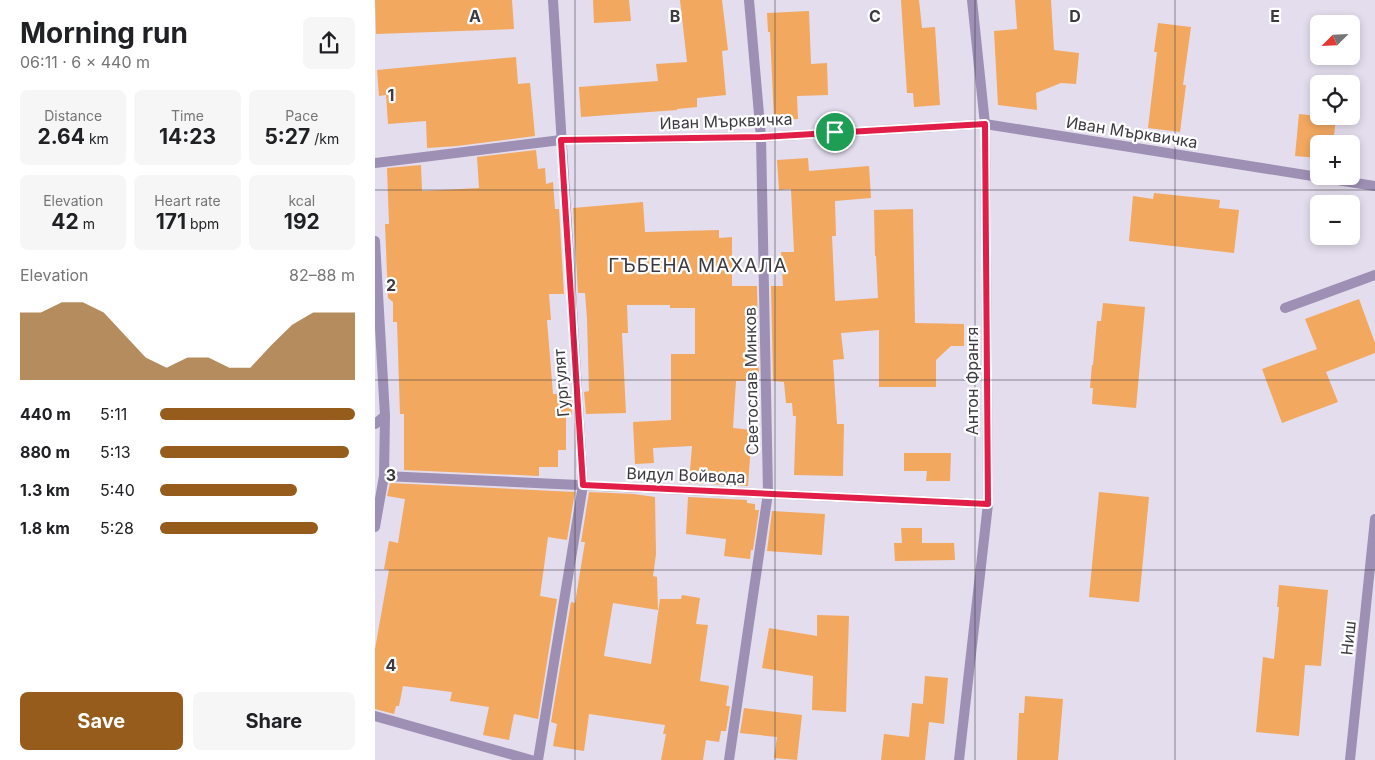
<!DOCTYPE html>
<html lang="en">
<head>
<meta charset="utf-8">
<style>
  body { margin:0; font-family:Inter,sans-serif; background:#f6f6f6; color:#202124; height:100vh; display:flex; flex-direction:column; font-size:19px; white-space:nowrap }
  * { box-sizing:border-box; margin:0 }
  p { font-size:16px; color:#757577 }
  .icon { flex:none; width:28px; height:28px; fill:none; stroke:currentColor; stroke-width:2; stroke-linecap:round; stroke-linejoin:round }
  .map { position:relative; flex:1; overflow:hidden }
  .side { display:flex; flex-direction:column; background:#fff; width:375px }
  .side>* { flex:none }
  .needle { width:32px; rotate:246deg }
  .controls { position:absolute; left:935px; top:15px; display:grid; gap:10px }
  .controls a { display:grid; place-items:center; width:50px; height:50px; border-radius:8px; background:#fff; box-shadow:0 2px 8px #0003; font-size:25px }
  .pin { position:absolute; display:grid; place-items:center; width:42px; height:42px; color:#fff; margin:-21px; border:2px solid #fff; border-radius:50%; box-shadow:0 1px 5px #0007 }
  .round { display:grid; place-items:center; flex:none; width:52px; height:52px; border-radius:8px; background:#f6f6f6 }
  .head { display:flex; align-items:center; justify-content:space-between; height:85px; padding:0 20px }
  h1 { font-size:28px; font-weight:700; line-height:38px }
  .stats { display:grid; grid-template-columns:repeat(3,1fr); gap:8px; height:85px; padding:5px 20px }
  .stats div { display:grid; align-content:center; border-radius:8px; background:#f6f6f6; text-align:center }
  .stats b { font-size:21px; font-weight:700 }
  .stats small { font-size:14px; font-weight:400 }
  .stats p { font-size:14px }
  .chart { height:140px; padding:10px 20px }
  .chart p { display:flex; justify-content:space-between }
  .chart svg { width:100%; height:90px; margin-top:5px; fill:#965c1b; opacity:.7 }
  .action { display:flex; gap:10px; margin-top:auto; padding:10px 20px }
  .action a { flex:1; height:58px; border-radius:8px; background:#965c1b; color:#fff; font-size:20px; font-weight:700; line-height:58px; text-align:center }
  .action a+a { background:#f6f6f6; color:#202124 }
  ul { padding:0 20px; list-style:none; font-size:16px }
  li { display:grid; grid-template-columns:80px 60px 1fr; align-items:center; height:38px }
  li i { height:12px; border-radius:6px; background:#965c1b }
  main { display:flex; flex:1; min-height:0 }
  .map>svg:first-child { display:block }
  .building { fill:#f2a85f }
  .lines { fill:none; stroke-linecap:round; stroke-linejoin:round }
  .service { stroke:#9e8fb5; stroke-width:10 }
  .minor { stroke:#9e8fb5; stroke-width:10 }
  .route-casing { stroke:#fff; stroke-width:10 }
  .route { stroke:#e11d48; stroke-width:6 }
  .grid { fill:none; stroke:#3c3a40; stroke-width:1; stroke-opacity:0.55 }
  .labels { text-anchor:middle; stroke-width:4.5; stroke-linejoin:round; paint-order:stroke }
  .street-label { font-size:16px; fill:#3c3a40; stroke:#fff }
  .quarter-label { font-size:19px; letter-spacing:1px; fill:#3c3a40; stroke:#fff }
  .grid-label { font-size:16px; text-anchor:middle; font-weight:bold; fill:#3c3a40; stroke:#fff; stroke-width:4.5; stroke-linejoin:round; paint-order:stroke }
</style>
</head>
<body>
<main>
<section class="side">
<div class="head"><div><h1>Morning run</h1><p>06:11 · 6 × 440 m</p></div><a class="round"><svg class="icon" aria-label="share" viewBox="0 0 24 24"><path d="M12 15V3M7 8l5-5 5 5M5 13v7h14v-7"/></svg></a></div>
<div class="stats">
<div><p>Distance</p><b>2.64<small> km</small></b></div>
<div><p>Time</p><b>14:23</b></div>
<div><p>Pace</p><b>5:27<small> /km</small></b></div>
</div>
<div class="stats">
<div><p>Elevation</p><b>42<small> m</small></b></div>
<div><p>Heart rate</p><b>171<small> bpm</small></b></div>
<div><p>kcal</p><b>192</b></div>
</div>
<div class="chart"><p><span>Elevation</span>82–88 m</p>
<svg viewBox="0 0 160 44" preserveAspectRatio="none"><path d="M0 44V11L10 11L20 6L30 6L40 11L50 22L60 33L70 38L80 33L90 33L100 38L110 38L120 27L130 17L140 11L150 11L160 11V44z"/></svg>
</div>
<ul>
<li><b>440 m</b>5:11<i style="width:100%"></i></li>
<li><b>880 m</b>5:13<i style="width:97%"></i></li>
<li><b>1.3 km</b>5:40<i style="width:70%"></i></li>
<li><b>1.8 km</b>5:28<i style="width:81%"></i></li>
</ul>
<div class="action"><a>Save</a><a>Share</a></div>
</section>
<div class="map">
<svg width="1000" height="760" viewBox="0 0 1000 760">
  <rect width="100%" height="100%" fill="#e3dded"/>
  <path class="building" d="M 0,0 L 137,0 L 139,29 L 1,34 Z
    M 218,0 L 254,0 L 256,21 L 219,23 Z
    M 305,0 L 347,0 L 353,50 L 347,51 L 351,95 L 322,98 L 322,107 L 302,109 L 302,110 L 206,117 L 204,87 L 283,81 L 281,64 L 312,62 Z
    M 526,0 L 544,0 L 547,28 L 560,27 L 565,105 L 539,107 L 538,93 L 532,93 Z
    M 640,0 L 676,0 L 679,50 L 704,53 L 701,84 L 686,83 L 661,93 L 662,110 L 623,105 L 619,31 L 642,29 Z
    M 434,11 L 436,64 L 452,63 L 453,95 L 422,96 L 423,119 L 399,120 L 395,32 L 393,32 L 392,13 Z
    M 783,23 L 816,27 L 808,85 L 811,85 L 805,132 L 773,128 L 782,52 L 779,52 Z
    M 141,57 L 143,84 L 155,83 L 160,136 L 82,146 L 52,148 L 51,121 L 13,124 L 11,95 L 4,96 L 2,70 Z
    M 924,114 L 961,118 L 958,144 L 944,144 L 944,158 L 920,156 Z
    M 161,150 L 163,169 L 170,168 L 171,184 L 178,182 L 180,209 L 184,209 L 189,294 L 174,294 L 176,320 L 172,320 L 178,394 L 195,393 L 197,415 L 191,415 L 191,450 L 183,450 L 183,467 L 164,467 L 164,476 L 29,470 L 29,414 L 25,414 L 22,322 L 18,322 L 18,302 L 13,298 L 10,224 L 14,224 L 12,168 L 46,165 L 47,191 L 104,188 L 102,157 Z
    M 433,158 L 434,171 L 494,166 L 496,198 L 460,201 L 461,236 L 457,236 L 460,301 L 503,298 L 501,256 L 500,256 L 499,210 L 538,209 L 540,323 L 589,324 L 589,346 L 576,346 L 561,360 L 561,387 L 504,387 L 504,330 L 466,333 L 469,359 L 458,360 L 462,424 L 469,424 L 468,476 L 419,475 L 421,416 L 418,416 L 417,403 L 411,403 L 409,382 L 398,381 L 396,286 L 408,286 L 406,252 L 419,252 L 416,189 L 404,190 L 402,160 Z
    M 779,193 L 845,200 L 844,208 L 864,210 L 859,253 L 754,241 L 758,196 L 778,199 Z
    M 268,202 L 270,232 L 344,230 L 344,238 L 357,237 L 357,286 L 382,286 L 384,381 L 361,381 L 358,428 L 377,430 L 373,486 L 314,483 L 317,446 L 278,448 L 279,463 L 260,464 L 258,422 L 296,420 L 296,354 L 320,354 L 320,308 L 295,308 L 295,305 L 252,305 L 253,333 L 247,333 L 251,413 L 211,414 L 209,392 L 214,391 L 212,319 L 210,293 L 203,293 L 198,208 Z
    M 984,299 L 1000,343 L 1000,353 L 951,372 L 963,402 L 907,423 L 887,369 L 942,349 L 930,319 Z
    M 728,303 L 770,307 L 761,408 L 717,404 L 718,388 L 715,388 L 717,365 L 718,365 L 722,321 L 726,321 Z
    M 529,453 L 576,453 L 575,481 L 551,481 L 552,471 L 529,471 Z
    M 15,483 L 200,492 L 192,540 L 173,537 L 165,596 L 182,599 L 163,719 L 139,714 L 134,740 L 108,735 L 114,707 L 75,701 L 77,692 L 28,686 L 24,706 L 21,706 L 19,714 L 0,709 L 0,649 L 14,570 L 9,569 L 14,541 L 23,543 L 30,499 L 12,496 Z
    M 214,492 L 259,494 L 280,497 L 281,554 L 278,576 L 282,577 L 283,610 L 238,603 L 229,656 L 276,664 L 285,599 L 306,599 L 307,595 L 325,598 L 321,624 L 333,625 L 325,681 L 354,686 L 351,706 L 355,706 L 351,731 L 346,731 L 344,742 L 331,740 L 328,760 L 286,760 L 291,734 L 288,734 L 290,725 L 214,714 L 209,751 L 178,746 L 182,724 L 176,722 L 196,602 L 200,603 L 210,542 L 206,542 Z
    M 724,492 L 774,497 L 764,602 L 714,597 Z
    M 313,497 L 372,500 L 372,503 L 380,504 L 380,510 L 384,510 L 378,550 L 376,550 L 375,559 L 349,556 L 351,539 L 311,534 Z
    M 397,511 L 450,514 L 447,555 L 392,551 Z
    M 526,528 L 547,528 L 547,543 L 579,543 L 580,560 L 520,561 L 519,543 L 527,543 Z
    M 904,585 L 953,590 L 946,666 L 930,665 L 924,736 L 881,732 L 888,657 L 899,659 L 904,607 L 902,607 Z
    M 442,615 L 474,616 L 471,712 L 437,710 L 438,676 L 387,668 L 394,628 L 442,636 Z
    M 550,676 L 573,678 L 569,724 L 554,722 L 550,760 L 506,760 L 509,734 L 534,737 L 537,703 L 548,704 Z
    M 650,696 L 688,699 L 683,760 L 642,760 L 644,713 L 649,713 Z
    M 369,708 L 427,715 L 422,760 L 399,758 L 402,737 L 365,733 Z"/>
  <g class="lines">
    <path class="service" d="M 910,308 L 1000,275
      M 0,424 L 10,416"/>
    <path class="minor" d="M 0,163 L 186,140 L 386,137 L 610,124 L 1000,186
      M 0,241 L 10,416 L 9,476 L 0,527
      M 9,476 L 613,504
      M 0,716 L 156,760
      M 163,760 L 208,485 L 178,0
      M 354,760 L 393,493 L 386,137 L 374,0
      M 584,760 L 613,504 L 610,124 L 597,0
      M 975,760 L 1000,519"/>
  </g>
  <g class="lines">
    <defs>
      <path id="route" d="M 610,124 L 613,504 L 208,485 L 186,140 L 386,137 Z"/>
    </defs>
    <use href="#route" class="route-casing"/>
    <use href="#route" class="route"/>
  </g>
  <path class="grid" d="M 200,0 L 200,760M 400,0 L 400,760M 600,0 L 600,760M 800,0 L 800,760M 0,190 L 1000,190M 0,380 L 1000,380M 0,570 L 1000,570"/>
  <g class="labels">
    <g class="street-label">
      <text transform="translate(351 121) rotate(-2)" y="6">Иван Мърквичка</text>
      <text transform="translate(757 132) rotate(9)" y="6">Иван Мърквичка</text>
      <text transform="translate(376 381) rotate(-91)" y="6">Светослав Минков</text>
      <text transform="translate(597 381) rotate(-90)" y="6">Антон Франгя</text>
      <text transform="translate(186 383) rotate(-94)" y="6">Гургулят</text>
      <text transform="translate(311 475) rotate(2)" y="6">Видул Войвода</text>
      <text transform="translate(973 638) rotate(-84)" y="6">Ниш</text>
    </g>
    <g class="quarter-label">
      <text x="323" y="272">ГЪБЕНА МАХАЛА</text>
    </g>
  </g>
  <g class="grid-label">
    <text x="100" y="22">A</text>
    <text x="300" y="22">B</text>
    <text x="500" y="22">C</text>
    <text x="700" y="22">D</text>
    <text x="900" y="22">E</text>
    <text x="16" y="101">1</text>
    <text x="16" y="291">2</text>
    <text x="16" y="481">3</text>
    <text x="16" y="671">4</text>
  </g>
</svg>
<div class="controls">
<a><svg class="needle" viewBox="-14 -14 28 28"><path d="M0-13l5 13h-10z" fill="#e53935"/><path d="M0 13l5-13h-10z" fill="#757577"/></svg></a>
<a><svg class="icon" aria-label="locate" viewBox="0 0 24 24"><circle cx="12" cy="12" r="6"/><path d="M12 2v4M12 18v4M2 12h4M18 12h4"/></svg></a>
<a>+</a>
<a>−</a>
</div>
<div class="pin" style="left:460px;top:132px;background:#1e9e55"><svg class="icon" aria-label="arrive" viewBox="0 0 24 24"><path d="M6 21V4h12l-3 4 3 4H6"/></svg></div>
</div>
</main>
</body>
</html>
